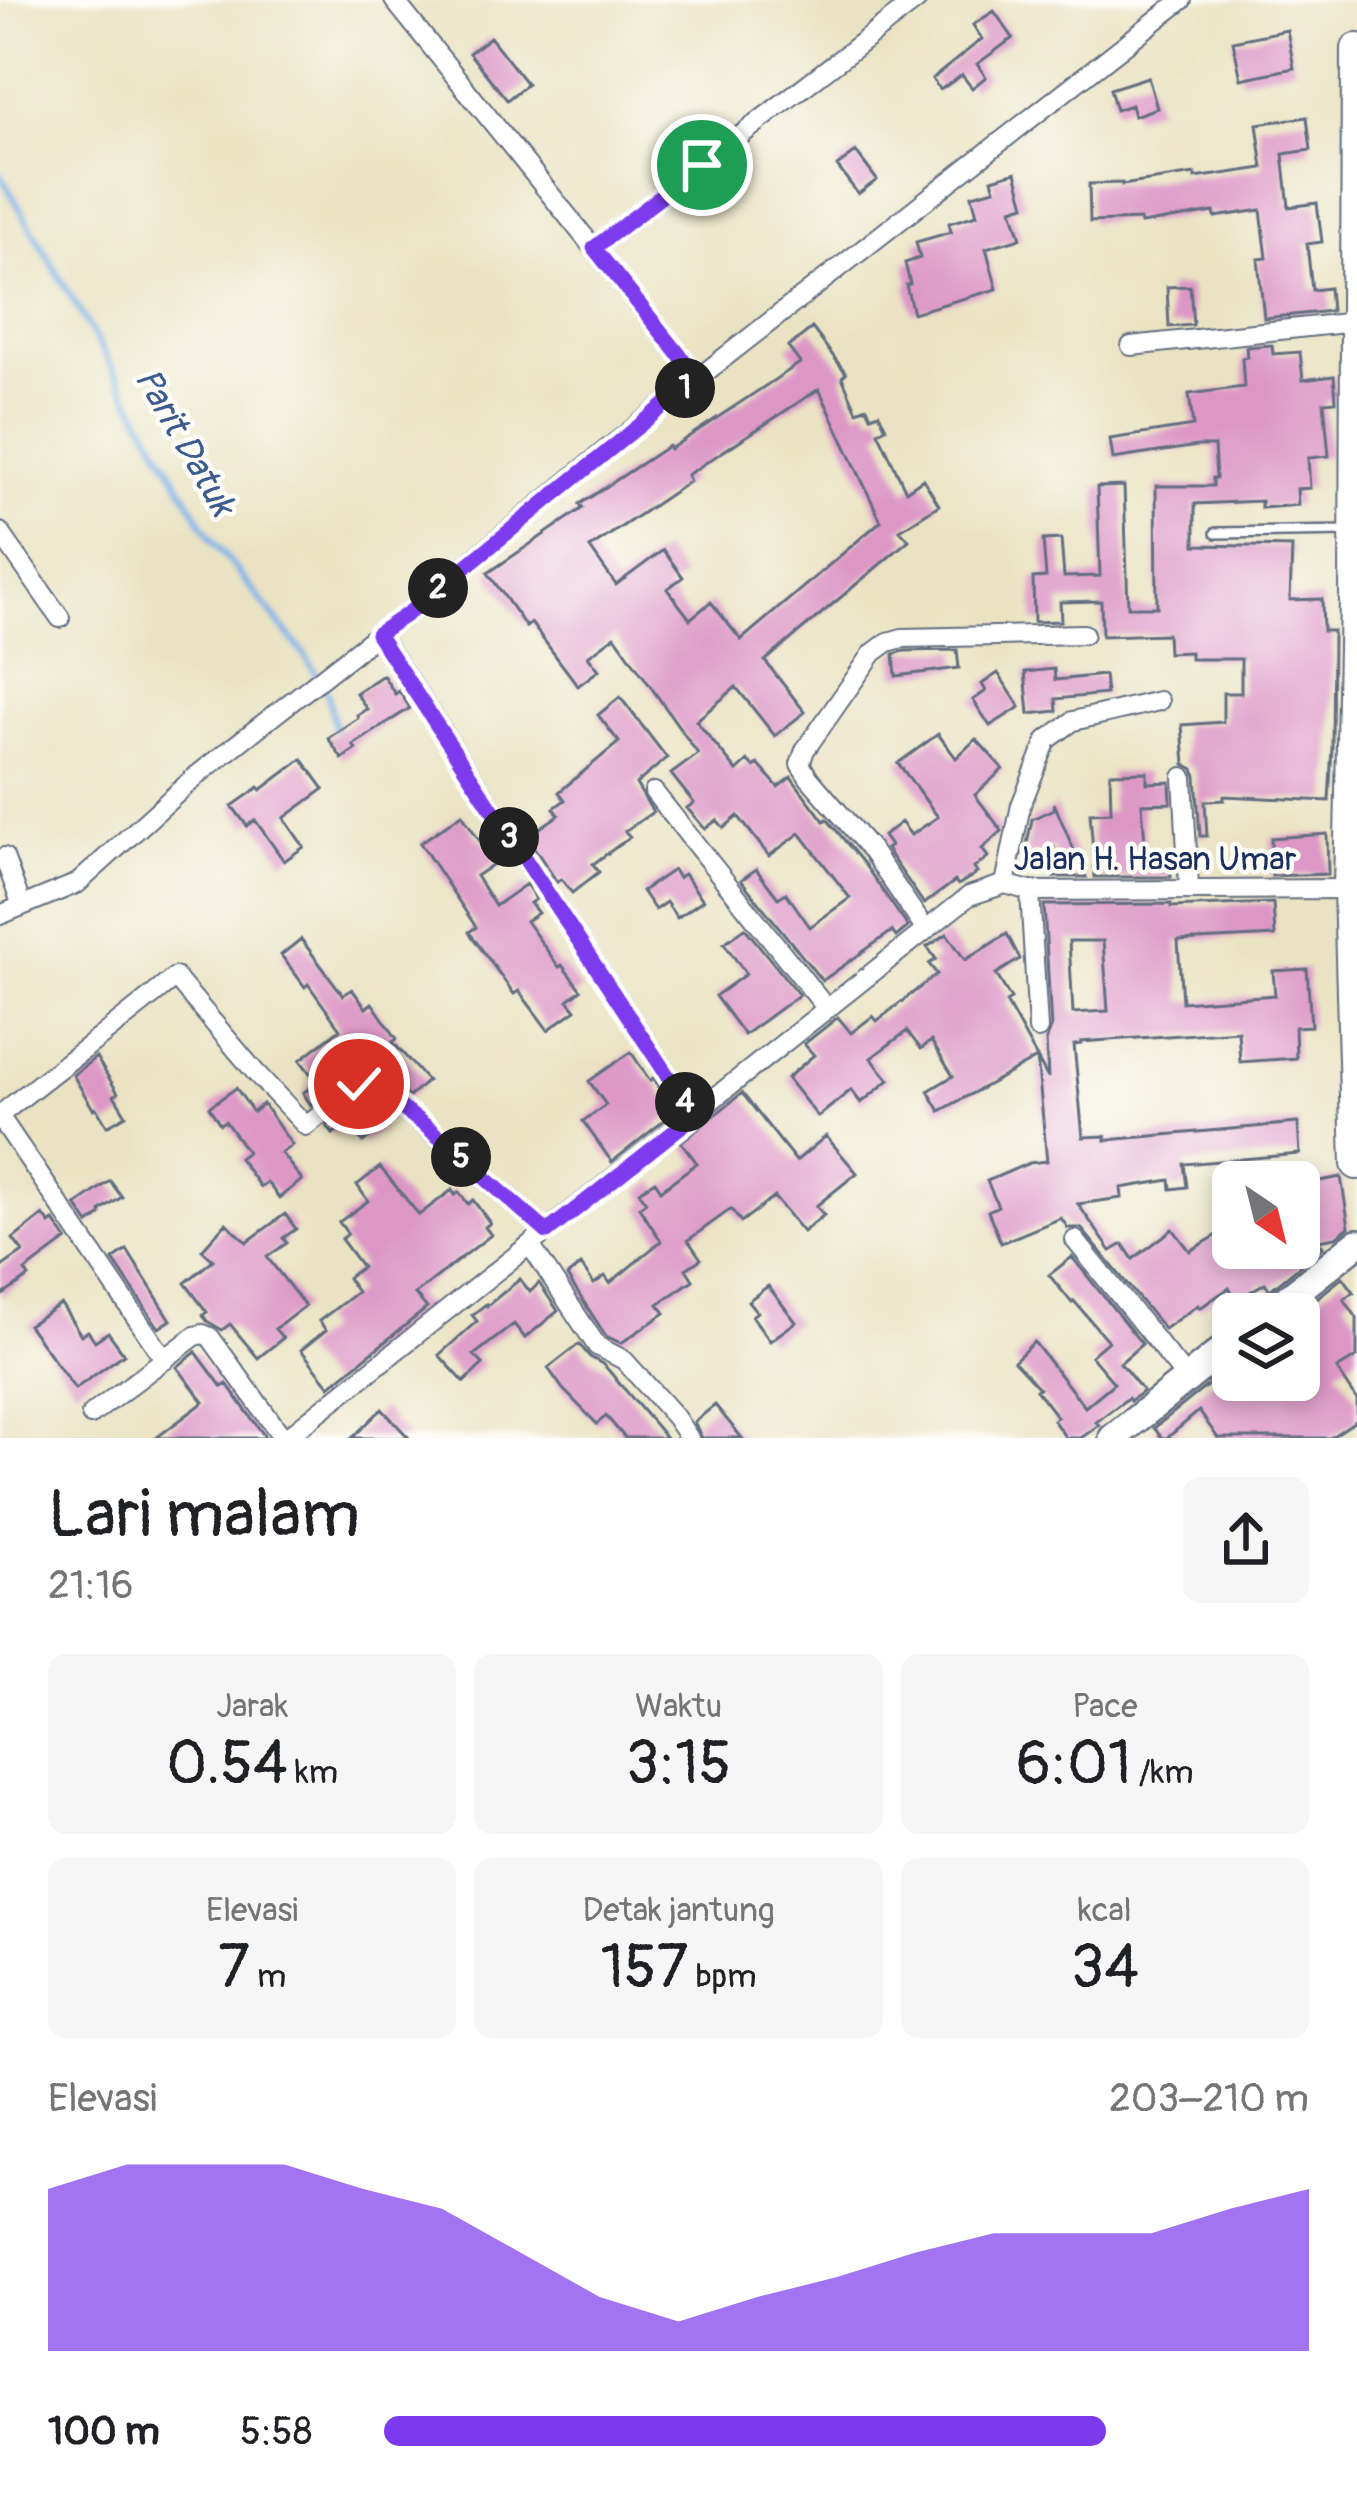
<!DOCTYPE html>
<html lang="id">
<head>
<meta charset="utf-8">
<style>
  body { margin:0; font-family:Pangolin,sans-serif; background:#f6f6f6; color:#202124; height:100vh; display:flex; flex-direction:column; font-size:45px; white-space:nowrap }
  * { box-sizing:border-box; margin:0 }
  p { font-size:39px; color:#757577 }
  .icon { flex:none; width:66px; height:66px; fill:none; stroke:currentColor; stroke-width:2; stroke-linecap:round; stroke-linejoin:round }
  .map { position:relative; height:1438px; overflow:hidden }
  .sheet { display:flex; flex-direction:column; background:#fff; flex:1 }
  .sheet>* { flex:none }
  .needle { width:78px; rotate:145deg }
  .buttons { position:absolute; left:1212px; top:1161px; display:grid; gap:24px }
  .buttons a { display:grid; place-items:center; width:108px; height:108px; border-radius:18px; background:#fff; box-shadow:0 6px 18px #0003; font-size:60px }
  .pin { position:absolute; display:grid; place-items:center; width:102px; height:102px; color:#fff; margin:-51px; border:6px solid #fff; border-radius:50%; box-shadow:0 3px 12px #0007 }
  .km { position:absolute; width:60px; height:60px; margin:-30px; border-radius:50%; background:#222; color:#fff; font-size:33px; line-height:60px; text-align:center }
  .round { display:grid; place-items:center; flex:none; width:126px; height:126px; border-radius:18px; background:#f6f6f6 }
  .headline { display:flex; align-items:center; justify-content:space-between; height:204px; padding:0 48px }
  h1 { font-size:66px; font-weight:600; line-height:90px }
  .stats { display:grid; grid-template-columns:repeat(3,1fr); gap:18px; height:204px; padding:12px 48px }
  .stats div { display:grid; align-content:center; border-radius:18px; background:#f6f6f6; text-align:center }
  .stats b { font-size:60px; font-weight:600 }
  .stats small { font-size:33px; font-weight:400 }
  .stats p { font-size:33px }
  .chart { height:336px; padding:24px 48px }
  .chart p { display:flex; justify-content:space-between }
  .chart svg { width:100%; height:216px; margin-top:12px; fill:#7c3aed; opacity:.7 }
  ul { padding:0 48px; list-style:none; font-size:39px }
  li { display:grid; grid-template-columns:192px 144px 1fr; align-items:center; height:90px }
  li i { height:30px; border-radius:15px; background:#7c3aed }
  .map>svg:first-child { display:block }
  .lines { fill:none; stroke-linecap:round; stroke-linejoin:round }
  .stream { stroke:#78b1e8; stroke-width:6 }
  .building { fill:#dd97c7; fill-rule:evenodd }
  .lane-casing { stroke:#636e81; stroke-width:14 }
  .street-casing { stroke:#636e81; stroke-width:22 }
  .secondary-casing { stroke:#636e81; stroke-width:32 }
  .primary-casing { stroke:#636e81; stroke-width:34 }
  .lane { stroke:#fff; stroke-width:9 }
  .street { stroke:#fff; stroke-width:18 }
  .secondary { stroke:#fff; stroke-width:27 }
  .primary { stroke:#fff; stroke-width:30 }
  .route-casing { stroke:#fff; stroke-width:24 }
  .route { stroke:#7c3aed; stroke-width:15 }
  .labels { text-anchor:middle; stroke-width:9; stroke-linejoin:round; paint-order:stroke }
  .street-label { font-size:33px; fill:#1b2f5e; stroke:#fdfcf7 }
  .water-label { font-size:36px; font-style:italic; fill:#3c5c8e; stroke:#fdfcf7 }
</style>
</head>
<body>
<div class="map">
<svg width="1357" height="1438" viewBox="0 0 1357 1438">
  <rect width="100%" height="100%" fill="#fdfcf7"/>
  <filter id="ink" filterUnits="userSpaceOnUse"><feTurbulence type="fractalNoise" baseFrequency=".00833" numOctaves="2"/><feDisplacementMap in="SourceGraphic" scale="24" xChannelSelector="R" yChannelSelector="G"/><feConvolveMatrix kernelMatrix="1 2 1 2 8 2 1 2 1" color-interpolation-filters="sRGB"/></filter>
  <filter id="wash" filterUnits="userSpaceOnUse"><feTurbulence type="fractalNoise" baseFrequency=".004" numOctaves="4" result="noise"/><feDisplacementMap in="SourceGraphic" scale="48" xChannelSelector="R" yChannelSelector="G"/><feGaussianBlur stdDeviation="2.7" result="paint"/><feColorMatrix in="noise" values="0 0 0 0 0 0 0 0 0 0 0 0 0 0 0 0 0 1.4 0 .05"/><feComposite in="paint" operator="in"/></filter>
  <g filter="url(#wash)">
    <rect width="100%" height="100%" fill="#eae3c3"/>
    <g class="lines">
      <path class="stream" d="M 0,174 L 212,540 L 305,655 L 328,695 L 335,728"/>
    </g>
    <g id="blocks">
      <path class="building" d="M 994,11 L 1013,38 L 977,64 L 986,77 L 972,88 L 962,75 L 940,90 L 932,79 L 982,39 L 973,25 Z
        M 1287,30 L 1294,68 L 1241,79 L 1233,41 Z
        M 490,37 L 527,84 L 507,100 L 469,53 Z
        M 1148,77 L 1157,108 L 1134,116 L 1131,105 L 1116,110 L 1110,89 Z
        M 1307,117 L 1311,150 L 1283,154 L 1289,207 L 1317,203 L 1322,242 L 1307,244 L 1312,290 L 1329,288 L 1331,311 L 1264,318 L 1258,259 L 1267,258 L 1261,210 L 1215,217 L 1214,212 L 1141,224 L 1140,220 L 1090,222 L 1089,184 L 1122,183 L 1122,185 L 1195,174 L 1195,178 L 1263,168 L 1257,124 Z
        M 856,152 L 877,180 L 858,194 L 837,166 Z
        M 1016,172 L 1025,205 L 1012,209 L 1021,238 L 986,248 L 997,289 L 913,313 L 906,285 L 910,284 L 905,263 L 920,258 L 916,242 L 951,232 L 949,223 L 977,215 L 972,195 L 995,189 L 992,179 Z
        M 1190,286 L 1193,325 L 1169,327 L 1167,287 Z
        M 812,328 L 846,373 L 842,377 L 857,411 L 867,407 L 871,416 L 879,413 L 886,428 L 878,432 L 906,491 L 923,479 L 939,505 L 900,530 L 909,540 L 765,661 L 805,712 L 775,736 L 736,687 L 696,721 L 737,771 L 748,761 L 754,767 L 758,764 L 778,787 L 791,777 L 824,821 L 827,819 L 864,864 L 908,927 L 896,937 L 892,931 L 822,981 L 741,880 L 756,869 L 778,898 L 786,893 L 810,927 L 850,898 L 800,833 L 769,856 L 738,816 L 724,828 L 717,820 L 705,829 L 687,808 L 694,803 L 671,774 L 698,754 L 615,636 L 588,656 L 599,670 L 578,686 L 531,623 L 526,627 L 488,573 L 583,508 L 580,504 L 668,446 L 670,449 L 800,363 L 788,347 ZM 819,389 L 881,521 L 741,640 L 711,602 L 690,619 L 667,589 L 683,577 L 663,550 L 616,585 L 590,548 L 690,481 L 687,475 Z
        M 1272,345 L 1273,354 L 1300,352 L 1303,380 L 1334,376 L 1336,401 L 1324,402 L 1329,456 L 1308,458 L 1310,488 L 1297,489 L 1298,505 L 1261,508 L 1261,501 L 1195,504 L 1195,545 L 1292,547 L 1290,600 L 1322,599 L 1323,631 L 1333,631 L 1332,747 L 1329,801 L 1224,796 L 1224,800 L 1205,801 L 1207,836 L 1200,836 L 1196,776 L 1194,769 L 1185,764 L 1182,725 L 1223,722 L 1223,693 L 1241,693 L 1241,659 L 1190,659 L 1190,652 L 1168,653 L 1167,634 L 1102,636 L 1101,601 L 1060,602 L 1061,621 L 1034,622 L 1033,578 L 1046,577 L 1043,540 L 1061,539 L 1064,577 L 1100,576 L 1097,487 L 1124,486 L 1128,607 L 1157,607 L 1156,486 L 1213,486 L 1213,478 L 1216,478 L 1214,446 L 1197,446 L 1113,459 L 1110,439 L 1193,426 L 1189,394 L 1244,387 L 1242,358 L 1247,357 L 1246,347 Z
        M 957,650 L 959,668 L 896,676 L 894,654 L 904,651 Z
        M 1054,669 L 1055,680 L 1104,675 L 1106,694 L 1056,699 L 1057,711 L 1029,714 L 1025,672 Z
        M 998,673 L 1020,707 L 990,726 L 973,700 L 986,691 L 982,684 Z
        M 383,675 L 395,694 L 399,691 L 410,708 L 353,745 L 356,749 L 342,759 L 328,738 L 358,718 L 357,715 L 367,709 L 356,693 Z
        M 620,697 L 667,758 L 636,784 L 653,812 L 625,831 L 630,837 L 593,864 L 599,872 L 572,893 L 561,879 L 557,882 L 527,837 L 559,815 L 554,808 L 565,800 L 559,792 L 619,742 L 598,715 Z
        M 938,734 L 956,758 L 976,739 L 1003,769 L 975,795 L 1002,831 L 982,849 L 988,857 L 974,868 L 977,873 L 958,885 L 955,881 L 924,904 L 886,849 L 890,846 L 883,836 L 901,822 L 911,835 L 938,817 L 898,763 Z
        M 302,759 L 324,789 L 284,818 L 304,847 L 284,861 L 255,820 L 247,826 L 232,806 L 259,787 L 261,790 Z
        M 1147,772 L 1147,783 L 1170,782 L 1171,803 L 1142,804 L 1146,855 L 1171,855 L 1171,877 L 1095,877 L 1090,813 L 1111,812 L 1110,773 Z
        M 1054,803 L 1070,841 L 1086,877 L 1054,877 L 1054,848 L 1030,858 L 1026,849 L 1032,819 L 1054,809 Z
        M 462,814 L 479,840 L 482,838 L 498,861 L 476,876 L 495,906 L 526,884 L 536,899 L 530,903 L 538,913 L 526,921 L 559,967 L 562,965 L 581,990 L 568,1000 L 576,1010 L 548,1030 L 519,991 L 514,994 L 469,932 L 476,927 L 420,843 Z
        M 1327,834 L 1328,874 L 1272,876 L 1271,838 Z
        M 673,870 L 678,878 L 684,874 L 703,900 L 677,918 L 666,902 L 655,910 L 642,891 Z
        M 1273,903 L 1275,936 L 1178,941 L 1182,1002 L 1275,995 L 1273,971 L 1307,969 L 1311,1026 L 1295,1027 L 1296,1058 L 1240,1062 L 1238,1031 L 1081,1042 L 1081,1044 L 1074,1045 L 1083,1137 L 1106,1136 L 1106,1140 L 1298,1123 L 1300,1154 L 1184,1164 L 1187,1187 L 1171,1189 L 1170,1180 L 1121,1188 L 1122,1198 L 1078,1204 L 1111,1251 L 1123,1244 L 1133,1259 L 1173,1229 L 1190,1251 L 1226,1230 L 1233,1242 L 1233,1248 L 1299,1248 L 1299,1185 L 1341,1177 L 1349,1227 L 1336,1237 L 1318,1240 L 1323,1247 L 1270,1290 L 1265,1283 L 1236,1300 L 1229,1288 L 1200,1308 L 1198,1305 L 1164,1329 L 1081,1228 L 1068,1228 L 1061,1218 L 1001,1243 L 988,1211 L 998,1206 L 987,1181 L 1029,1163 L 1047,1161 L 1037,1058 L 940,1111 L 928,1091 L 953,1076 L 931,1041 L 921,1049 L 907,1031 L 871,1058 L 889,1080 L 861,1103 L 851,1090 L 818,1117 L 787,1078 L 814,1055 L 804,1044 L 838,1017 L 851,1033 L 873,1016 L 877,1021 L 937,974 L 929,964 L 936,959 L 927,947 L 947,934 L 965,960 L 1007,934 L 1020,959 L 996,974 L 1011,999 L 1006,1002 L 1048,1078 L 1046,1040 L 1051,1028 L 1044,905 L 1171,904 L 1171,907 ZM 1069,941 L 1103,941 L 1108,1011 L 1073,1013 Z
        M 745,928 L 799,995 L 744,1035 L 715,996 L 746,974 L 724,943 Z
        M 301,939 L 343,995 L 352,989 L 366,1008 L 372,1003 L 397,1039 L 393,1042 L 427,1081 L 409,1097 L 367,1069 L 351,1073 L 311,1105 L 303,1093 L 317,1082 L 300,1060 L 340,1029 L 308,984 L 305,987 L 281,955 Z
        M 631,1052 L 650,1081 L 653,1078 L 675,1112 L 612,1162 L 583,1121 L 606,1105 L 589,1081 Z
        M 96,1057 L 118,1093 L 114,1095 L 126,1115 L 107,1126 L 96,1108 L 93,1109 L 73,1075 Z
        M 236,1088 L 253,1112 L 263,1104 L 292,1145 L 281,1153 L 302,1180 L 279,1198 L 267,1182 L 260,1187 L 239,1158 L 247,1152 L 225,1121 L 220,1124 L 209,1107 Z
        M 742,1093 L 796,1161 L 826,1136 L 857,1173 L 816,1206 L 824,1215 L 803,1232 L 774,1197 L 741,1222 L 731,1209 L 688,1240 L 701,1259 L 686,1269 L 693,1280 L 658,1304 L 665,1313 L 621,1343 L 606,1336 L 567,1276 L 581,1265 L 594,1284 L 605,1276 L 610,1283 L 659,1243 L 661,1241 L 639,1207 L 646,1202 L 639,1191 L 655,1181 L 661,1190 L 697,1163 L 681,1142 Z
        M 364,1097 L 388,1116 L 380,1123 L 383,1127 L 363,1142 L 347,1122 L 333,1134 L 327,1126 Z
        M 380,1167 L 419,1215 L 452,1190 L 455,1195 L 459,1192 L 468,1204 L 473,1200 L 490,1223 L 485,1227 L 491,1235 L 415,1294 L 427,1308 L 330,1386 L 301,1350 L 326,1330 L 319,1321 L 357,1292 L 347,1278 L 362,1267 L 341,1239 L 348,1234 L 339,1222 L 368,1201 L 357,1185 Z
        M 110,1181 L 122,1197 L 101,1211 L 101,1215 L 89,1224 L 76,1205 Z
        M 285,1214 L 296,1229 L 283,1238 L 287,1243 L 267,1257 L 305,1306 L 275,1329 L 283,1338 L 258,1358 L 230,1324 L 222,1330 L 207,1321 L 203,1315 L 207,1312 L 185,1283 L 213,1260 L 202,1250 L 226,1223 L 247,1242 Z
        M 43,1215 L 50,1224 L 54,1221 L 67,1240 L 25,1271 L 29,1277 L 0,1297 L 0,1268 L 23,1252 L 13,1239 Z
        M 127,1250 L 171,1320 L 159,1328 L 113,1260 Z
        M 1072,1257 L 1142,1344 L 1120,1363 L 1143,1391 L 1130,1401 L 1128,1398 L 1096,1422 L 1099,1425 L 1081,1438 L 1066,1438 L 1053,1420 L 1057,1417 L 1036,1390 L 1039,1388 L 1014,1361 L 1034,1342 L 1085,1407 L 1114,1383 L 1091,1356 L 1108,1341 L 1074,1301 L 1072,1303 L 1049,1275 Z
        M 1343,1277 L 1354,1292 L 1344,1299 L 1357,1318 L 1357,1357 L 1337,1369 L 1357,1399 L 1357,1420 L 1330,1438 L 1218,1438 L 1199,1411 L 1167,1438 L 1162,1438 L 1154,1428 L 1233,1365 L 1233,1380 L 1299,1380 L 1299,1314 L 1297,1314 Z
        M 520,1279 L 530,1292 L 539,1283 L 558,1311 L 525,1338 L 514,1324 L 474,1355 L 483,1364 L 464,1382 L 439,1355 L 477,1321 L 472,1315 L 486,1304 L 487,1306 Z
        M 768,1286 L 796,1322 L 770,1341 L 752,1316 L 757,1312 L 748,1301 Z
        M 61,1304 L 81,1335 L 88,1331 L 95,1341 L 108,1332 L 124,1354 L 75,1389 L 28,1325 Z
        M 579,1344 L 590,1357 L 604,1365 L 666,1438 L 625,1438 L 606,1416 L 597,1424 L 563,1389 L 548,1368 Z
        M 196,1352 L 222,1387 L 227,1384 L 266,1438 L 156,1438 L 204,1402 L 177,1367 Z
        M 715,1405 L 742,1438 L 702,1438 L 694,1422 Z
        M 382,1409 L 409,1438 L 352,1438 Z"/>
    </g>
  </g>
  <g filter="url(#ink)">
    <use href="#blocks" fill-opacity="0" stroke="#636e81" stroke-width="3"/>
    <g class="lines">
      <defs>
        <path id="lane" d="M 1216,533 L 1350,531"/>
        <path id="street" d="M 394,0 L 698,378
          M 594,248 L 917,0
          M 1131,346 L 1355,322
          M 0,532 L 60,618
          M 378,634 L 694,1116
          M 1183,777 L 1189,889
          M 654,792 L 827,1009
          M 4,857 L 22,906
          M 1005,884 L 1021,805 L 1047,740 L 1073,721 L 1159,701
          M 1030,891 L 1038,1029
          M 0,915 L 78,883 L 196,776 L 378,634 L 406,615 L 606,450 L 1182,0
          M 925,929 L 871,850 L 809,778 L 800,764 L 805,750 L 873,653 L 888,642 L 902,638 L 1084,634
          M 0,1115 C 58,1068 118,1025 175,977 L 256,1073 L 306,1126 L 359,1084 L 366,1082 L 426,1127 L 547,1232
          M 0,1117 L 165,1360
          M 1075,1240 L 1187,1379
          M 530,1245 L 597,1346 L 624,1360 L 675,1417 L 689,1438
          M 91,1415 L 195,1336 L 203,1334 L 210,1337 L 283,1438
          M 286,1438 L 969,896 L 1005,884 L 1030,891 L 1349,889"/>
        <path id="secondary" d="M 1268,1314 L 1357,1243
          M 1113,1438 L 1233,1342"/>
        <path id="primary" d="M 1357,49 L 1355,599 L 1349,889 L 1357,1164"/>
      </defs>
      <use href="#lane" class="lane-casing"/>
      <use href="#street" class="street-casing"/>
      <use href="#secondary" class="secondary-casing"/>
      <use href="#primary" class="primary-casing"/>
      <use href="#lane" class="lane"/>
      <use href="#street" class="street"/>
      <use href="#secondary" class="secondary"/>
      <use href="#primary" class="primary"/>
    </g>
  </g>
  <g class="lines" filter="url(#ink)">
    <defs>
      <path id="route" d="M 359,1084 L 366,1082 L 426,1126 L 547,1232 L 694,1116 L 377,634 L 406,615 L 698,378 L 594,248 L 702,165"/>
    </defs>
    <use href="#route" class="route-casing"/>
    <use href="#route" class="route"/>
  </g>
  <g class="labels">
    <g class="street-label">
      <text x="1155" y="870">Jalan H. Hasan Umar</text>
    </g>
    <g class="water-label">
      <text transform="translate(186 441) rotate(60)" y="13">Parit Datuk</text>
    </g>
  </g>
</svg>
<div class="buttons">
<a><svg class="needle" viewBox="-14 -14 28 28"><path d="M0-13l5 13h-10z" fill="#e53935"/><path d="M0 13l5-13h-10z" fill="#757577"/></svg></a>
<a><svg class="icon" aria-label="layers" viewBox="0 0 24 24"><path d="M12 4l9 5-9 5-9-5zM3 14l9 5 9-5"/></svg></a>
</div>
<div class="pin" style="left:702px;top:165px;background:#1e9e55"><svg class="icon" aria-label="arrive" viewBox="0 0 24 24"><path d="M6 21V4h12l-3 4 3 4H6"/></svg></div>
<div class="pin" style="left:359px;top:1084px;background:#d93025"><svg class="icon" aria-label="check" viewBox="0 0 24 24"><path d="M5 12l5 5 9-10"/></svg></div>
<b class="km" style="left:685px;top:388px">1</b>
<b class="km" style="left:438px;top:588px">2</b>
<b class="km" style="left:509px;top:837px">3</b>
<b class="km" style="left:685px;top:1102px">4</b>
<b class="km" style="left:461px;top:1157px">5</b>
</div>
<section class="sheet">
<div class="headline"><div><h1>Lari malam</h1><p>21:16</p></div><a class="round"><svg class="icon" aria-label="share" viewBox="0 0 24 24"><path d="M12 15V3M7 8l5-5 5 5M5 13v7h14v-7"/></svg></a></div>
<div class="stats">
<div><p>Jarak</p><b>0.54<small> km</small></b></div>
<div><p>Waktu</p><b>3:15</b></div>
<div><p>Pace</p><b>6:01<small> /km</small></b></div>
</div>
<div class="stats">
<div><p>Elevasi</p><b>7<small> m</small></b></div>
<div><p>Detak jantung</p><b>157<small> bpm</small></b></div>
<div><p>kcal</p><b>34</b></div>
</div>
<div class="chart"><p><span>Elevasi</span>203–210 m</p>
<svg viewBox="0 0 160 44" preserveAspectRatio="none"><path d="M0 44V11L10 6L20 6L30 6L40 11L50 15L60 24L70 33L80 38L90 33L100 29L110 24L120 20L130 20L140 20L150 15L160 11V44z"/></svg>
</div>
<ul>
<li><b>100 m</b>5:58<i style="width:78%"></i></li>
</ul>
</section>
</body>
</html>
